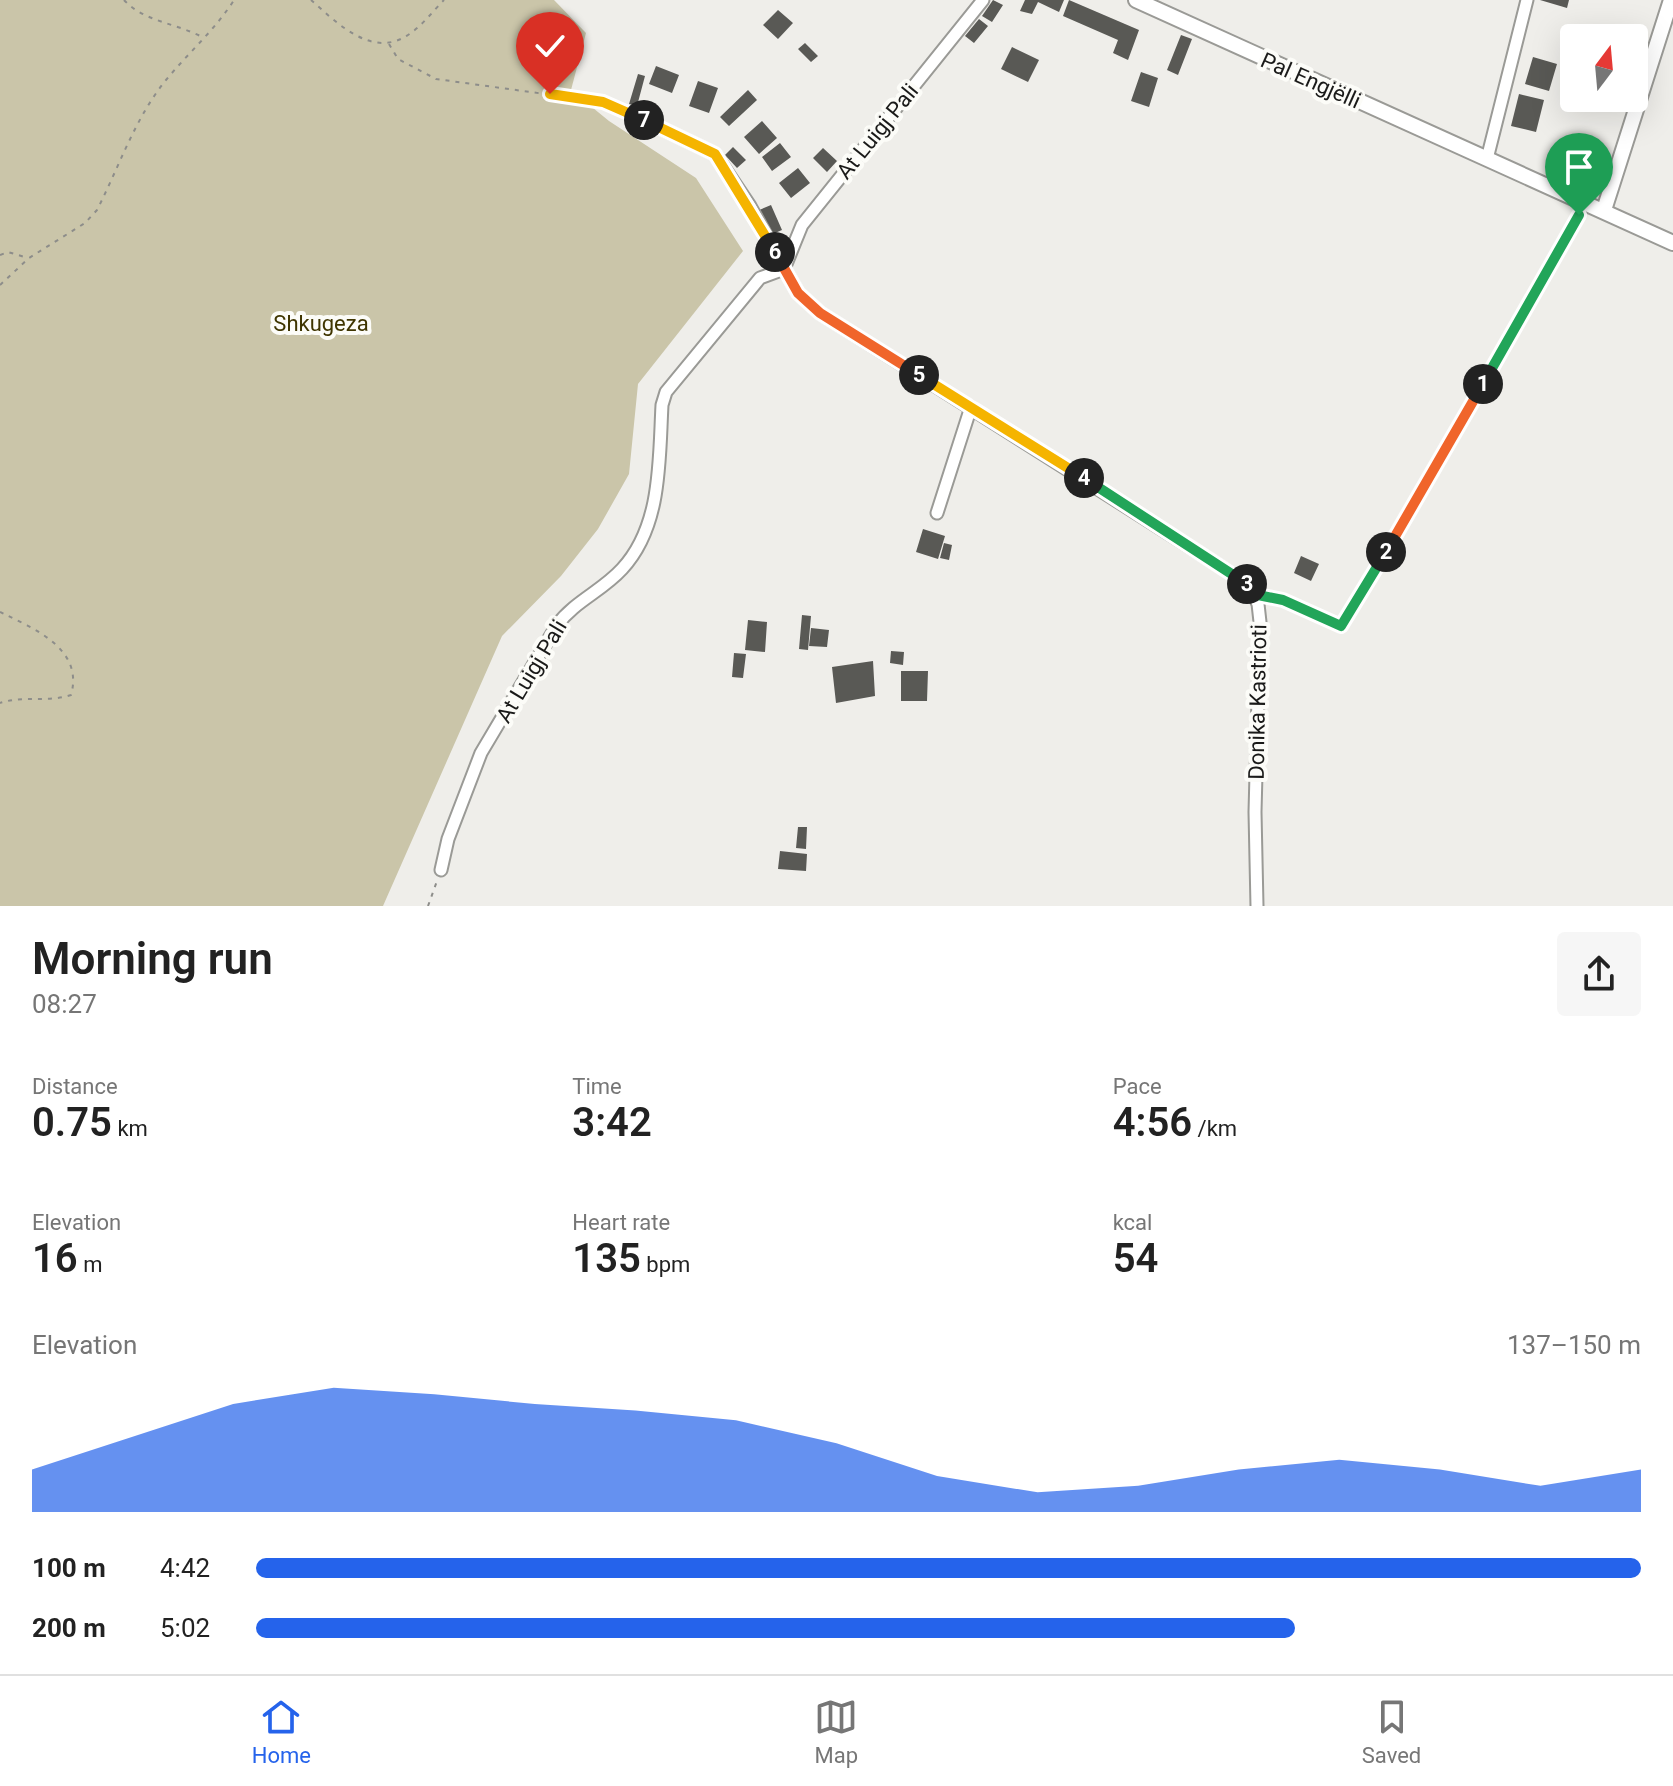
<!DOCTYPE html>
<html lang="en">
<head>
<meta charset="utf-8">
<style>
  body { margin:0; font-family:Roboto,sans-serif; background:#f6f6f6; color:#222; height:100vh; display:flex; flex-direction:column; font-size:30px; white-space:nowrap }
  * { box-sizing:border-box; margin:0 }
  p { font-size:26px; color:#767676 }
  .icon { flex:none; width:44px; height:44px; fill:none; stroke:currentColor; stroke-width:2; stroke-linecap:round; stroke-linejoin:round }
  .map { position:relative; height:906px; overflow:hidden }
  .panel { display:flex; flex-direction:column; background:#fff; flex:1 }
  .panel>* { flex:none }
  .needle { width:52px; rotate:16deg }
  .tools { position:absolute; left:1560px; top:24px; display:grid; gap:16px }
  .tools a { display:grid; place-items:center; width:88px; height:88px; border-radius:8px; background:#fff; box-shadow:0 8px 32px #0002; font-size:40px }
  .pin { position:absolute; display:grid; place-items:center; width:68px; height:68px; color:#fff; margin:-82px -34px; border-radius:50% 50% 50% 0; rotate:-45deg; box-shadow:0 0 8px #0007 }
  .pin .icon { rotate:45deg }
  .km { position:absolute; width:40px; height:40px; margin:-20px; border-radius:50%; background:#222; color:#fff; font-size:22px; line-height:40px; text-align:center }
  .round { display:grid; place-items:center; flex:none; width:84px; height:84px; border-radius:8px; background:#f6f6f6 }
  .summary { display:flex; align-items:center; justify-content:space-between; height:136px; padding:0 32px }
  h1 { font-size:44px; font-weight:600; line-height:60px }
  .stats { display:grid; grid-template-columns:repeat(3,1fr); gap:12px; height:136px; padding:8px 32px }
  .stats div { display:grid; align-content:center }
  .stats b { font-size:40px; font-weight:600 }
  .stats small { font-size:22px; font-weight:400 }
  .stats p { font-size:22px }
  .chart { height:224px; padding:16px 32px }
  .chart p { display:flex; justify-content:space-between }
  .chart svg { width:100%; height:144px; margin-top:8px; fill:#2563eb; opacity:.7 }
  ul { padding:0 32px; list-style:none; font-size:26px }
  li { display:grid; grid-template-columns:128px 96px 1fr; align-items:center; height:60px }
  li i { height:20px; border-radius:10px; background:#2563eb }
  .dock { display:flex; justify-content:space-around; align-items:center; height:112px; border-top:2px solid #e0e0e0; background:#fff; font-size:22px; color:#767676 }
  .dock a { display:grid; justify-items:center; gap:4px }
  .dock .selected { color:#2563eb }
  .map>svg:first-child { display:block }
  .green { fill:#cac5a9 }
  .building { fill:#595955 }
  .lines { fill:none; stroke-linecap:round; stroke-linejoin:round }
  .minor-casing { stroke:#9a9a96; stroke-width:15 }
  .tertiary-casing { stroke:#9a9a96; stroke-width:18 }
  .secondary-casing { stroke:#9a9a96; stroke-width:18 }
  .path { stroke:#8d8d8a; stroke-width:2; stroke-dasharray:4 6; stroke-linecap:butt }
  .minor { stroke:#fff; stroke-width:11 }
  .tertiary { stroke:#fff; stroke-width:14 }
  .secondary { stroke:#fff; stroke-width:14 }
  .split-1-casing { stroke:#fff; stroke-width:16 }
  .split-2-casing { stroke:#fff; stroke-width:16 }
  .split-3-casing { stroke:#fff; stroke-width:16 }
  .split-4-casing { stroke:#fff; stroke-width:16 }
  .split-5-casing { stroke:#fff; stroke-width:16 }
  .split-6-casing { stroke:#fff; stroke-width:16 }
  .split-7-casing { stroke:#fff; stroke-width:16 }
  .split-8-casing { stroke:#fff; stroke-width:16 }
  .split-1 { stroke:#22a559; stroke-width:10 }
  .split-2 { stroke:#f0652b; stroke-width:10 }
  .split-3 { stroke:#22a559; stroke-width:10 }
  .split-4 { stroke:#22a559; stroke-width:10 }
  .split-5 { stroke:#f5b400; stroke-width:10 }
  .split-6 { stroke:#f0652b; stroke-width:10 }
  .split-7 { stroke:#f5b400; stroke-width:10 }
  .split-8 { stroke:#f5b400; stroke-width:10 }
  .labels { text-anchor:middle; stroke-width:8; stroke-linejoin:round; paint-order:stroke }
  .street-label { font-size:22px; fill:#1a1a19; stroke:#fcfcf8 }
  .park-label { font-size:22px; fill:#3f3500; stroke:#fcfcf8 }
</style>
</head>
<body>
<div class="map">
<svg width="1673" height="906" viewBox="0 0 1673 906">
  <rect width="100%" height="100%" fill="#efeeea"/>
  <path class="green" d="M 0,0 L 554,0 L 586,33 L 571,90 L 609,121 L 696,178 L 743,251 L 638,384 L 629,474 L 598,529 L 561,576 L 502,636 L 383,906 L 0,906 Z"/>
  <path class="building" d="M 993,0 L 1003,5 L 992,22 L 982,16 Z
    M 1025,0 L 1064,0 L 1059,12 L 1038,2 L 1032,14 L 1020,11 Z
    M 1069,0 L 1139,30 L 1128,60 L 1113,53 L 1118,40 L 1063,16 Z
    M 1540,0 L 1569,0 L 1567,8 Z
    M 778,10 L 793,23 L 778,39 L 763,25 Z
    M 979,19 L 988,26 L 974,43 L 965,36 Z
    M 1181,35 L 1192,39 L 1178,75 L 1167,70 Z
    M 805,43 L 818,56 L 811,62 L 798,49 Z
    M 1012,47 L 1039,60 L 1028,82 L 1001,69 Z
    M 1533,57 L 1557,64 L 1549,91 L 1525,84 Z
    M 656,66 L 679,75 L 672,93 L 649,84 Z
    M 1141,72 L 1158,78 L 1149,107 L 1131,101 Z
    M 638,74 L 645,76 L 637,106 L 629,104 Z
    M 698,81 L 718,88 L 709,113 L 689,106 Z
    M 748,90 L 757,100 L 729,126 L 720,117 Z
    M 1519,94 L 1544,100 L 1536,132 L 1511,126 Z
    M 762,121 L 777,138 L 759,154 L 744,137 Z
    M 780,143 L 791,157 L 772,171 L 762,157 Z
    M 733,147 L 746,160 L 737,168 L 725,155 Z
    M 823,148 L 837,161 L 827,172 L 813,158 Z
    M 798,168 L 810,183 L 791,198 L 779,183 Z
    M 771,205 L 782,230 L 768,236 L 757,211 Z
    M 923,529 L 945,536 L 938,559 L 916,552 Z
    M 944,543 L 952,545 L 949,560 L 940,558 Z
    M 1301,556 L 1319,564 L 1311,581 L 1294,573 Z
    M 802,615 L 811,616 L 808,650 L 799,649 Z
    M 748,620 L 767,622 L 765,652 L 745,650 Z
    M 811,628 L 829,630 L 827,647 L 809,646 Z
    M 891,651 L 904,652 L 903,665 L 890,663 Z
    M 734,653 L 746,654 L 743,678 L 732,677 Z
    M 873,661 L 875,696 L 836,703 L 832,667 Z
    M 901,671 L 928,671 L 927,701 L 901,701 Z
    M 798,827 L 807,827 L 806,849 L 796,848 Z
    M 780,851 L 807,854 L 806,871 L 778,869 Z"/>
  <g class="lines">
    <defs>
      <path id="minor" d="M 629,113 L 715,154 L 750,206 L 798,293 L 820,313 L 1248,584 L 1258,604 L 1260,622 L 1255,812 L 1257,906
        M 1487,159 L 1527,0
        M 937,513 L 971,407
        M 441,870 L 448,839 L 481,753 L 557,625 C 575,601 602,591 622,569 C 662,526 659,460 662,405 L 666,392 L 760,278 L 784,269 L 802,225 L 983,0"/>
      <path id="tertiary" d="M 1604,210 L 1671,0"/>
      <path id="secondary" d="M 1136,0 L 1673,243"/>
    </defs>
    <use href="#minor" class="minor-casing"/>
    <use href="#tertiary" class="tertiary-casing"/>
    <use href="#secondary" class="secondary-casing"/>
    <path class="path" d="M 124,0 C 144,22 177,23 204,38
      M 311,0 C 337,23 372,59 408,35 C 422,26 433,11 444,0
      M 389,44 L 398,59 L 436,79 L 603,102 L 617,108
      M 0,255 L 8,252 L 28,258
      M 0,285 L 29,258 L 85,223 L 97,210 C 119,167 135,118 166,80 C 189,52 215,30 234,0
      M 1270,597 L 1283,600 L 1334,626 L 1345,623 L 1579,215
      M 0,612 C 35,629 84,649 71,695 C 47,703 24,695 0,703
      M 428,906 L 437,881"/>
    <use href="#minor" class="minor"/>
    <use href="#tertiary" class="tertiary"/>
    <use href="#secondary" class="secondary"/>
  </g>
  <g class="lines">
    <defs>
      <path id="split-1" d="M 1483,384 L 1579,215"/>
      <path id="split-2" d="M 1386,552 L 1483,384"/>
      <path id="split-3" d="M 1247,584 L 1253,594 L 1283,600 L 1341,626 L 1386,552"/>
      <path id="split-4" d="M 1084,478 L 1247,584"/>
      <path id="split-5" d="M 919,375 L 1084,478"/>
      <path id="split-6" d="M 775,252 L 798,293 L 820,313 L 919,375"/>
      <path id="split-7" d="M 644,120 L 715,154 L 775,252"/>
      <path id="split-8" d="M 550,94 L 603,102 L 644,120"/>
    </defs>
    <use href="#split-1" class="split-1-casing"/>
    <use href="#split-2" class="split-2-casing"/>
    <use href="#split-3" class="split-3-casing"/>
    <use href="#split-4" class="split-4-casing"/>
    <use href="#split-5" class="split-5-casing"/>
    <use href="#split-6" class="split-6-casing"/>
    <use href="#split-7" class="split-7-casing"/>
    <use href="#split-8" class="split-8-casing"/>
    <use href="#split-1" class="split-1"/>
    <use href="#split-2" class="split-2"/>
    <use href="#split-3" class="split-3"/>
    <use href="#split-4" class="split-4"/>
    <use href="#split-5" class="split-5"/>
    <use href="#split-6" class="split-6"/>
    <use href="#split-7" class="split-7"/>
    <use href="#split-8" class="split-8"/>
  </g>
  <g class="labels">
    <g class="street-label">
      <text transform="translate(1311 80) rotate(24)" y="8">Pal Engjëlli</text>
      <text transform="translate(877 131) rotate(-51)" y="8">At Luigj Pali</text>
      <text transform="translate(531 671) rotate(-59)" y="8">At Luigj Pali</text>
      <text transform="translate(1257 702) rotate(-89)" y="8">Donika Kastrioti</text>
    </g>
    <g class="park-label">
      <text x="321" y="331">Shkugeza</text>
    </g>
  </g>
</svg>
<div class="tools">
<a><svg class="needle" viewBox="-14 -14 28 28"><path d="M0-13l5 13h-10z" fill="#e53935"/><path d="M0 13l5-13h-10z" fill="#767676"/></svg></a>
</div>
<div class="pin" style="left:1579px;top:215px;background:#1e9e55"><svg class="icon" aria-label="arrive" viewBox="0 0 24 24"><path d="M6 21V4h12l-3 4 3 4H6"/></svg></div>
<div class="pin" style="left:550px;top:94px;background:#d93025"><svg class="icon" aria-label="check" viewBox="0 0 24 24"><path d="M5 12l5 5 9-10"/></svg></div>
<b class="km" style="left:1483px;top:384px">1</b>
<b class="km" style="left:1386px;top:552px">2</b>
<b class="km" style="left:1247px;top:584px">3</b>
<b class="km" style="left:1084px;top:478px">4</b>
<b class="km" style="left:919px;top:375px">5</b>
<b class="km" style="left:775px;top:252px">6</b>
<b class="km" style="left:644px;top:120px">7</b>
</div>
<section class="panel">
<div class="summary"><div><h1>Morning run</h1><p>08:27</p></div><a class="round"><svg class="icon" aria-label="share" viewBox="0 0 24 24"><path d="M12 15V3M7 8l5-5 5 5M5 13v7h14v-7"/></svg></a></div>
<div class="stats">
<div><p>Distance</p><b>0.75<small> km</small></b></div>
<div><p>Time</p><b>3:42</b></div>
<div><p>Pace</p><b>4:56<small> /km</small></b></div>
</div>
<div class="stats">
<div><p>Elevation</p><b>16<small> m</small></b></div>
<div><p>Heart rate</p><b>135<small> bpm</small></b></div>
<div><p>kcal</p><b>54</b></div>
</div>
<div class="chart"><p><span>Elevation</span>137–150 m</p>
<svg viewBox="0 0 160 44" preserveAspectRatio="none"><path d="M0 44V31L10 21L20 11L30 6L40 8L50 11L60 13L70 16L80 23L90 33L100 38L110 36L120 31L130 28L140 31L150 36L160 31V44z"/></svg>
</div>
<ul>
<li><b>100 m</b>4:42<i style="width:100%"></i></li>
<li><b>200 m</b>5:02<i style="width:75%"></i></li>
</ul>
</section>
<nav class="dock">
<a class="selected"><svg class="icon" aria-label="home" viewBox="0 0 24 24"><path d="M3 11l9-7 9 7M6 9v11h12V9"/></svg>Home</a>
<a><svg class="icon" aria-label="map" viewBox="0 0 24 24"><path d="M3 6l6-2 6 2 6-2v14l-6 2-6-2-6 2zM9 4v14M15 6v14"/></svg>Map</a>
<a><svg class="icon" aria-label="saved" viewBox="0 0 24 24"><path d="M7 4h10v16l-5-4-5 4z"/></svg>Saved</a>
</nav>
</body>
</html>
